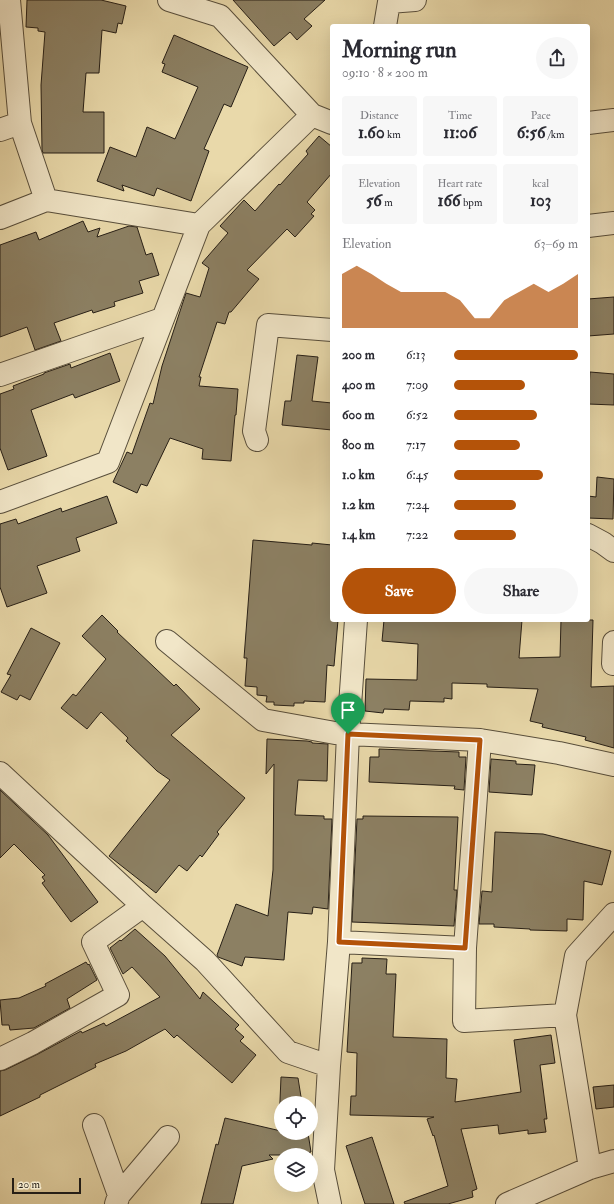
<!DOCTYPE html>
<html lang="en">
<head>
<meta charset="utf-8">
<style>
  body { margin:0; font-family:"IM FELL Double Pica",serif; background:#f7f7f7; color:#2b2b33; height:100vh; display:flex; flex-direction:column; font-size:15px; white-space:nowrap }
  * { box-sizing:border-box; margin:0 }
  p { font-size:13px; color:#7c7c81 }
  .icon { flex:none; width:22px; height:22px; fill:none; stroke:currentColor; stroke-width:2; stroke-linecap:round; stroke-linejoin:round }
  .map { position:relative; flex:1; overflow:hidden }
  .drawer { position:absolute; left:330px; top:24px; width:260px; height:598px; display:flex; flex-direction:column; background:#fff; border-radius:4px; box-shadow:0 4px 16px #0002 }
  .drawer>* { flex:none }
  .tools { position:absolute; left:274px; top:1096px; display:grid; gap:8px }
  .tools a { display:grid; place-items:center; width:44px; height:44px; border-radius:50%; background:#fff; box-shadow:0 4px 16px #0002; font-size:20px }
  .scale { position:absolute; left:12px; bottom:10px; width:69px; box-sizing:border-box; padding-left:4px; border:2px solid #271f16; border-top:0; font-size:11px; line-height:14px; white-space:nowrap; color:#271f16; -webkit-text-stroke:3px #f1e6c8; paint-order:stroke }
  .pin { position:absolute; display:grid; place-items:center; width:34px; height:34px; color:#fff; margin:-41px -17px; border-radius:50% 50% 50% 0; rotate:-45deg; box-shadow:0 0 4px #0007 }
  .pin .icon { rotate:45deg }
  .round { display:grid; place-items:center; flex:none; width:42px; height:42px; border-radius:21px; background:#f7f7f7 }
  .headline { display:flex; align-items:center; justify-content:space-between; height:68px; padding:0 12px }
  h1 { font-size:22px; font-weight:700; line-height:30px }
  .figures { display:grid; grid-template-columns:repeat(3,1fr); gap:6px; height:68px; padding:4px 12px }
  .figures div { display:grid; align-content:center; border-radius:4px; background:#f7f7f7; text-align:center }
  .figures b { font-size:17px; font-weight:700 }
  .figures small { font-size:11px; font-weight:400 }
  .figures p { font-size:11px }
  .chart { height:112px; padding:8px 12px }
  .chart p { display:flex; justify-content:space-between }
  .chart svg { width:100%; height:72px; margin-top:4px; fill:#b45309; opacity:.7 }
  .primary-button { display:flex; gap:8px; margin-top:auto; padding:8px 12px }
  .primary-button a { flex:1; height:46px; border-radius:24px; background:#b45309; color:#fff; font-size:16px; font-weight:700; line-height:46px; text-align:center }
  .primary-button a+a { background:#f7f7f7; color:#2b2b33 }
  ul { padding:0 12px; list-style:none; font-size:13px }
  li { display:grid; grid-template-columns:64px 48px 1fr; align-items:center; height:30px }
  li i { height:10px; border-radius:5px; background:#b45309 }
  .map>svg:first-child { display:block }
  .building { fill:#8c8063; stroke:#271f16 }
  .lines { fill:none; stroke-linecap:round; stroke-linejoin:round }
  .minor-casing { stroke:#584e3b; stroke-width:24 }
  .minor { stroke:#f1e6c8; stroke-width:22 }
  .route-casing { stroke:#fff; stroke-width:8 }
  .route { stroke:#b45309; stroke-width:5 }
</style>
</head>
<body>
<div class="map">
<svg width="614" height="1204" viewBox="0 0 614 1204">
  <rect width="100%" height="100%" fill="#e9d9aa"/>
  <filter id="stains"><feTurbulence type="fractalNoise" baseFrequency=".005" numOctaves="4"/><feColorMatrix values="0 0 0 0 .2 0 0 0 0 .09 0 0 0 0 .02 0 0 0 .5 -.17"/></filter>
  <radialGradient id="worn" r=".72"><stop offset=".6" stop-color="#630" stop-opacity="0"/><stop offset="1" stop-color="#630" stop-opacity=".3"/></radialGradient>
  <path class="building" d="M 27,0 L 101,0 L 126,6 L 122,24 L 118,23 L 116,33 L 102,30 L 99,73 L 86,73 L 83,112 L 104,112 L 104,153 L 43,153 L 42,150 L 41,85 L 45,32 L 38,31 L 38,28 L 26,27 Z
    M 233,0 L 325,0 L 304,19 L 312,26 L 297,40 L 290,32 L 274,46 Z
    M 174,35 L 248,67 L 231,107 L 224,104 L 204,149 L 209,151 L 191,201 L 157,188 L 154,196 L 122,185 L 124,191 L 97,181 L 110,147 L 136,157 L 147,127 L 175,139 L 198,87 L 162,72 L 165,64 L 162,63 Z
    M 319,136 L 332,147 L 332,173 L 307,202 L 315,210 L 311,214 L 314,216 L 295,237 L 287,229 L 247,270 L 259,279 L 231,312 L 229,312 L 225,324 L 217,322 L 199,377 L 201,377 L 199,386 L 238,389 L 236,415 L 235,415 L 231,461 L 202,459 L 203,449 L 170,438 L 147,486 L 141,484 L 137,493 L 113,482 L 127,452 L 132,454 L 150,403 L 153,404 L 162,366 L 186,293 L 200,297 L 209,268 L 202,263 L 228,233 L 220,226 L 244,200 L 255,211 L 279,184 L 280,185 L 308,154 L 306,151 Z
    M 83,221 L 88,232 L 100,228 L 97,237 L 129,226 L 137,227 L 146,255 L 152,253 L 159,275 L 139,281 L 143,293 L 114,302 L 115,306 L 93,313 L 92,310 L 54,323 L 61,341 L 35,350 L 27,327 L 0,337 L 0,245 L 36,232 L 39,240 Z
    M 614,297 L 614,334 L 588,336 L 588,299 Z
    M 110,353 L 120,381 L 75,398 L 73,394 L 31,410 L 47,456 L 8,470 L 0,448 L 0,394 L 14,389 L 13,386 L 44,374 L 44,373 L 70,364 L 71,368 Z
    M 297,355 L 318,357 L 312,401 L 332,403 L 332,430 L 282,425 L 285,401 L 291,401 Z
    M 590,372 L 614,374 L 614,405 L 588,404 Z
    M 597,477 L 614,479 L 613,519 L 588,518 L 588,496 L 596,497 Z
    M 107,496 L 117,523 L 76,538 L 80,551 L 37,566 L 47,593 L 7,607 L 0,587 L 0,524 L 16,519 L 18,524 L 61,508 L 62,512 Z
    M 253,540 L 312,545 L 312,543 L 332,545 L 332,620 L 338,620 L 334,666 L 327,665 L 325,702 L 304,701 L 304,703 L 294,703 L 294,706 L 274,705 L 274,702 L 266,702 L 267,696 L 257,695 L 257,687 L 245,686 L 247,658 L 244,658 Z
    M 102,615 L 118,631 L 117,632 L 174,686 L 176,684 L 200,709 L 171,735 L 245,798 L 217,832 L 219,834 L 202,857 L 200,855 L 187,871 L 179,865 L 156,893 L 109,856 L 170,780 L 157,771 L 126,741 L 128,738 L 101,712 L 87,729 L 61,708 L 73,694 L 76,696 L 106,659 L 82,636 Z
    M 384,620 L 522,620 L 519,658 L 560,657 L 561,620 L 593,620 L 591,687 L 614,686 L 614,748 L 585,740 L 586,737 L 542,727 L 543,724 L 530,721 L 538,689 L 487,687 L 487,684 L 452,683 L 452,699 L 444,698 L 444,702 L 410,701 L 409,710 L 384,709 L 383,713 L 365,711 L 366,679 L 417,680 L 418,644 L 382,641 Z
    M 31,628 L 60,643 L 30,700 L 20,695 L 17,700 L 1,692 L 11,675 L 7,674 Z
    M 267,739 L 307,741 L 312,742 L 312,743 L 328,744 L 327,781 L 298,780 L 295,815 L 324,816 L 324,819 L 332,819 L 328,909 L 313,907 L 312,914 L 288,912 L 284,960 L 245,957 L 242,966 L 218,957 L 217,955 L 236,904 L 268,916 L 273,870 L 274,764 L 266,774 Z
    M 379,749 L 459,752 L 459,757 L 466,757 L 464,790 L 454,789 L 455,786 L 369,782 L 370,757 L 379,757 Z
    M 491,759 L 516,761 L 516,764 L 535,765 L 532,795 L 489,792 Z
    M 0,790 L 48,835 L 98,902 L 71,922 L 42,883 L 45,881 L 42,877 L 45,875 L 14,844 L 0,858 Z
    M 363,816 L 458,817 L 454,890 L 457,890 L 454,926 L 352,922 L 357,819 L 363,819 Z
    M 495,832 L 543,834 L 611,851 L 602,885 L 584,881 L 583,920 L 567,919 L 567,931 L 530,930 L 530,929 L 494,927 L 494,924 L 479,924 L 482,891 L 492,892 Z
    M 135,929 L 165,956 L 200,999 L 203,992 L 239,1025 L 235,1029 L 244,1037 L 240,1041 L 256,1055 L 232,1083 L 177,1035 L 174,1038 L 165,1029 L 126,1051 L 95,1064 L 96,1067 L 40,1095 L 40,1097 L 0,1116 L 0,1071 L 5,1070 L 38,1054 L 81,1031 L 82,1033 L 104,1023 L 106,1026 L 160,997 L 132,967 L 123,974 L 110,948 L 120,940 L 121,941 Z
    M 362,958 L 387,959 L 386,974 L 396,974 L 393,1037 L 447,1039 L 446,1078 L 457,1079 L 455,1102 L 521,1092 L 514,1040 L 551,1035 L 555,1063 L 540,1065 L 547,1119 L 544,1119 L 546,1132 L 528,1134 L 528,1130 L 499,1134 L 498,1125 L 461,1129 L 477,1189 L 472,1191 L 473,1197 L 448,1204 L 405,1204 L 404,1202 L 448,1186 L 434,1135 L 433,1136 L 427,1119 L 434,1117 L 350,1115 L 351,1096 L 356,1096 L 357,1053 L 347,1052 L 352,963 L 362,963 Z
    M 86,962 L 88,965 L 89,964 L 97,980 L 67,999 L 70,1008 L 34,1028 L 10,1030 L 9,1025 L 2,1025 L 0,1000 L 19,998 L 46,986 L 45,984 Z
    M 281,1077 L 298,1078 L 302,1103 L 281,1103 L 281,1126 L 279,1124 Z
    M 614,1085 L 614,1107 L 596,1109 L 593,1087 Z
    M 225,1118 L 281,1131 L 281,1133 L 308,1133 L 311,1152 L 297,1155 L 269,1155 L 273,1159 L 242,1166 L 233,1204 L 201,1204 L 216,1144 L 218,1145 Z
    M 372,1137 L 394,1204 L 365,1204 L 346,1146 Z"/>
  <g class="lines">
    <defs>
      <path id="minor" d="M 9,0 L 20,123 L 46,200
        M 169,0 L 220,16 L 312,115 L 332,123
        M 385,26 L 389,2 L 415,0
        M 588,123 L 614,120
        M 0,130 L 20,123
        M 0,218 L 46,200 L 199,225
        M 588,226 L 614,223
        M 0,375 L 162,319
        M 257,440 L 254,431 L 268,325 L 332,330
        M 0,502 L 108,462 L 199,225 L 312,115
        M 588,535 L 603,543 L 614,551
        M 167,641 L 263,720 L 335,733 L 348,734 L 480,740 L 559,753 L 614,765
        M 614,642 L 613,664 L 614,664
        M 480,740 L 465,948 L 464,1021 L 565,1015
        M 0,773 L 143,906 L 205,961 L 288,1052 L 329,1066
        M 339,942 L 465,948
        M 0,1059 L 33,1043 L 118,995 L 93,942 L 143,906
        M 94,1125 L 119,1195
        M 590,1168 L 565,1015 L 576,956 L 614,914
        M 116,1204 L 119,1195 L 168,1137
        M 330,1204 L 323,1170 L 329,1066 L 339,942 L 348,734 L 356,620
        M 507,1204 L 590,1168 L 614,1161"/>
    </defs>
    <use href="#minor" class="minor-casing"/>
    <use href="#minor" class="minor"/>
  </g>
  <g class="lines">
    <defs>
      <path id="route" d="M 348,734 L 480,740 L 465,948 L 339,942 Z"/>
    </defs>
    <use href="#route" class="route-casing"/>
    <use href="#route" class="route"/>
  </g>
  <rect width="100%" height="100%" filter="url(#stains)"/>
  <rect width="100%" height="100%" fill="url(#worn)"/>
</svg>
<div class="tools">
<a><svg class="icon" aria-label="locate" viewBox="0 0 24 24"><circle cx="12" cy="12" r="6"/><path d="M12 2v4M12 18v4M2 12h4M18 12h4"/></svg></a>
<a><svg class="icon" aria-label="layers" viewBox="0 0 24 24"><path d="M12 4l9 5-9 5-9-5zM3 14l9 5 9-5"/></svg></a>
</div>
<div class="scale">20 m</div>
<div class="pin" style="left:348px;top:734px;background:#1e9e55"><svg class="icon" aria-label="arrive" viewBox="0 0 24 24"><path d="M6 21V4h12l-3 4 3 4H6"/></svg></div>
<section class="drawer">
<div class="headline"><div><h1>Morning run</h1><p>09:10 · 8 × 200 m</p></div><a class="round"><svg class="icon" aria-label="share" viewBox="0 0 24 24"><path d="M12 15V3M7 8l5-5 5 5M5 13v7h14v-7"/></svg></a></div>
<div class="figures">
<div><p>Distance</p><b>1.60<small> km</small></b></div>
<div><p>Time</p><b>11:06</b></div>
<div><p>Pace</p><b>6:56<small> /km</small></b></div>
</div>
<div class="figures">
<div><p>Elevation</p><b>56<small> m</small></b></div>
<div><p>Heart rate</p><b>166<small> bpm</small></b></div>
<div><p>kcal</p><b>103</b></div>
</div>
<div class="chart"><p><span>Elevation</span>63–69 m</p>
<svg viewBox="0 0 160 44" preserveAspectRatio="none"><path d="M0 44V11L10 6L20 11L30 17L40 22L50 22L60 22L70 22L80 27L90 38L100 38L110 27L120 22L130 17L140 22L150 17L160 11V44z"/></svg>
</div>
<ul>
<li><b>200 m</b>6:13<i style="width:100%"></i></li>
<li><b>400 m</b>7:09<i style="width:57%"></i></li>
<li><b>600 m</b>6:52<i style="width:67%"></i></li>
<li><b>800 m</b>7:17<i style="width:53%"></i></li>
<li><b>1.0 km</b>6:45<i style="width:72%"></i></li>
<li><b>1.2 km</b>7:24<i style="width:50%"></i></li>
<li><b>1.4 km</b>7:22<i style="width:50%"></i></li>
</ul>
<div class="primary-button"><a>Save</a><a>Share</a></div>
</section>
</div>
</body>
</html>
